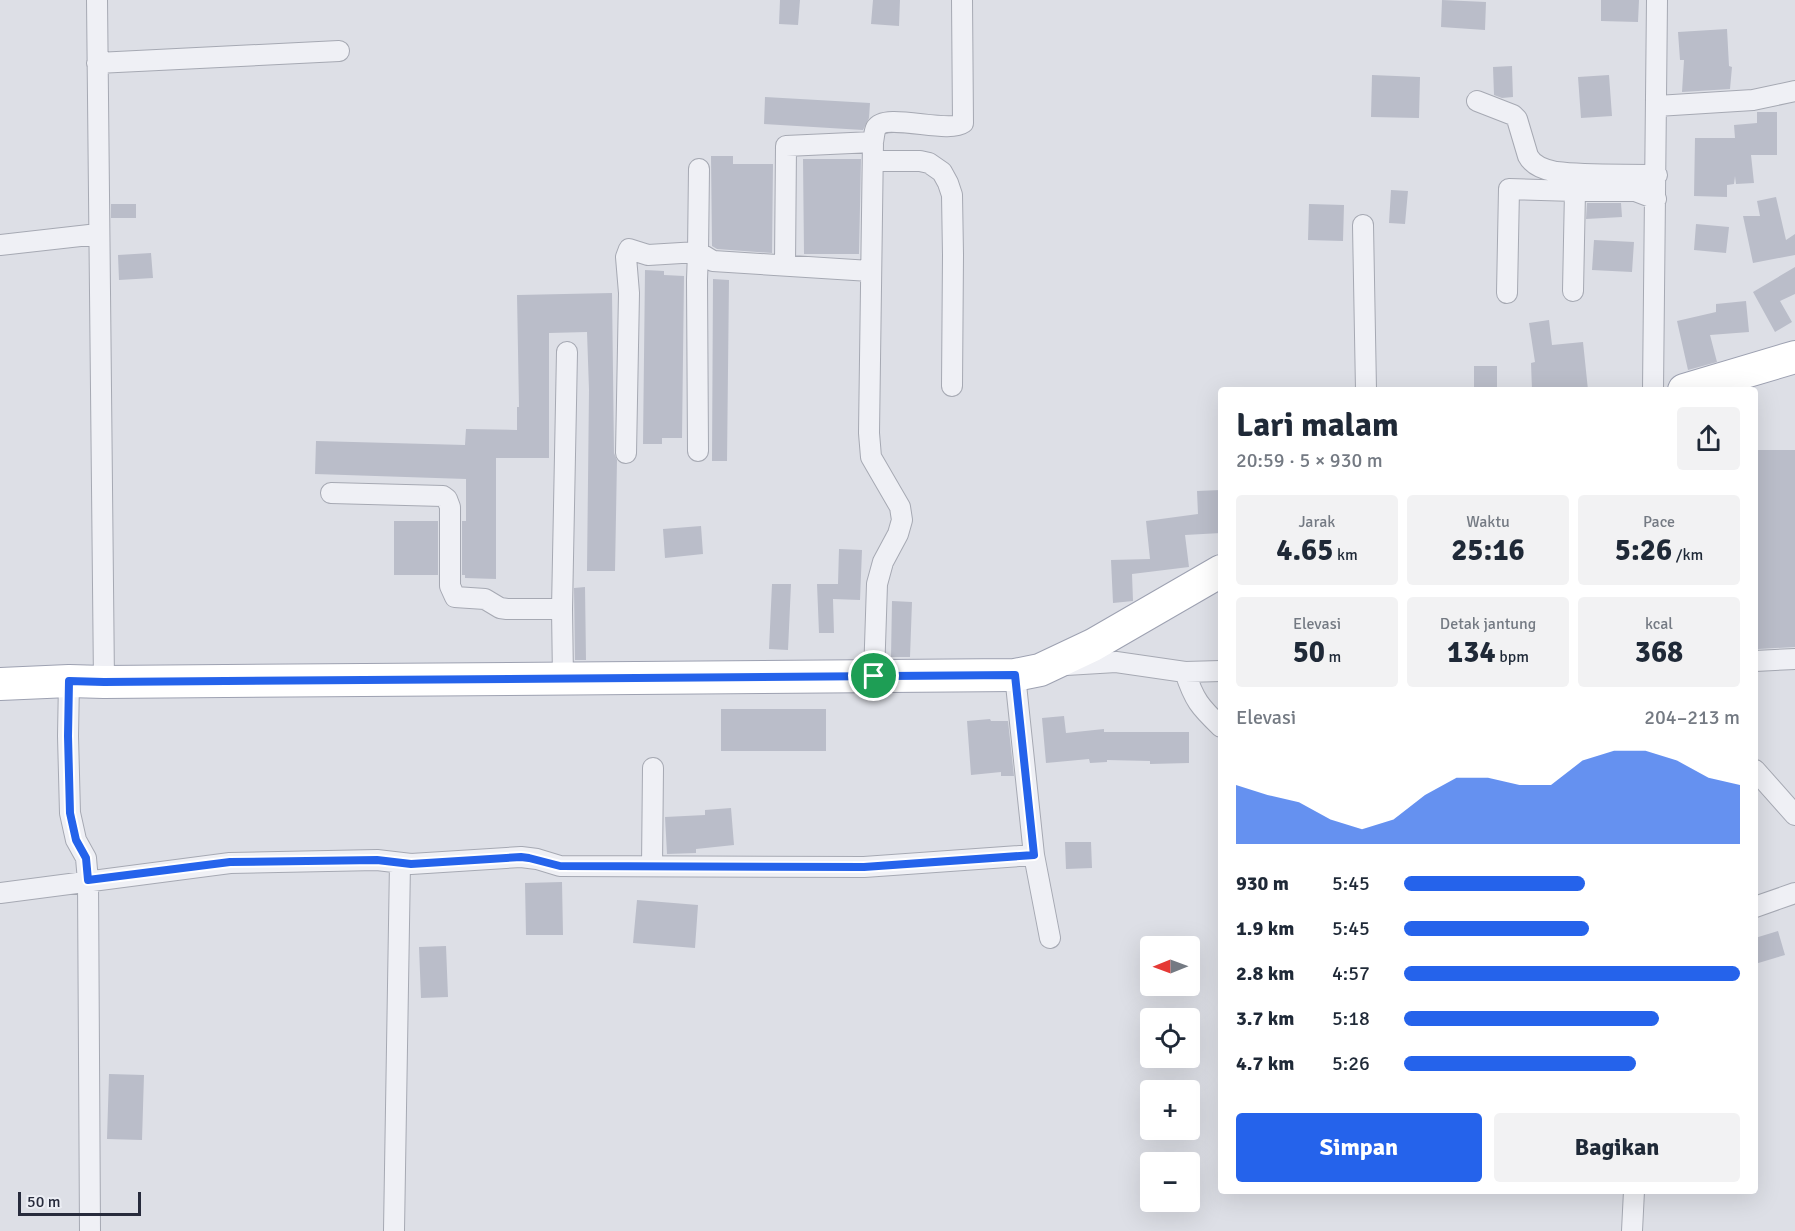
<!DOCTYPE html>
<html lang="id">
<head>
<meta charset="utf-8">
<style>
  body { margin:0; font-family:Signika,sans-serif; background:#f2f2f3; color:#1f2937; height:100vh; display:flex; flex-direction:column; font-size:22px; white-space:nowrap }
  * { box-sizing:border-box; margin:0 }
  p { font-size:20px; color:#747a83 }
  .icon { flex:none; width:33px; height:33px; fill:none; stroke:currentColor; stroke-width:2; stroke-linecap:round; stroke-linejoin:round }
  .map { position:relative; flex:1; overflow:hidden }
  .sheet { position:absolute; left:1218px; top:387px; width:540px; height:807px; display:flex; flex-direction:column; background:#fff; border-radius:6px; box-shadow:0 6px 24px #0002 }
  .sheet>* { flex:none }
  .needle { width:39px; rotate:269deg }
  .controls { position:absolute; left:1140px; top:936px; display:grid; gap:12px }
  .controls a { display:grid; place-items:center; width:60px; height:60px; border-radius:6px; background:#fff; box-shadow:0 6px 24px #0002; font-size:30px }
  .scale { position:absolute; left:18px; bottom:15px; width:123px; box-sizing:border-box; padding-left:6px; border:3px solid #272b3c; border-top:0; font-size:16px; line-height:21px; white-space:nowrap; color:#272b3c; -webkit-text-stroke:4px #eceef4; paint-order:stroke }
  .pin { position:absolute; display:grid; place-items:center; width:51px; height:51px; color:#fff; margin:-26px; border:3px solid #fff; border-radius:50%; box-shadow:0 2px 6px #0007 }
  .round { display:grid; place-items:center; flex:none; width:63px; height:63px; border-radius:6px; background:#f2f2f3 }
  .head { display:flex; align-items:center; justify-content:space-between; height:102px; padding:0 18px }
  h1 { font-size:33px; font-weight:800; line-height:45px }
  .stats { display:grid; grid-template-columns:repeat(3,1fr); gap:9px; height:102px; padding:6px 18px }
  .stats div { display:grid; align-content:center; border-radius:6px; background:#f2f2f3; text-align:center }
  .stats b { font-size:30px; font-weight:800 }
  .stats small { font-size:16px; font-weight:400 }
  .stats p { font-size:16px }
  .chart { height:168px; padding:12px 18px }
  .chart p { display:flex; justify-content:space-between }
  .chart svg { width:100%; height:108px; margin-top:6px; fill:#2563eb; opacity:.7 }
  .action { display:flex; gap:12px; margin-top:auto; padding:12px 18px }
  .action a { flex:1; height:69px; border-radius:6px; background:#2563eb; color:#fff; font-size:24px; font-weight:800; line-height:69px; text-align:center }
  .action a+a { background:#f2f2f3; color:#1f2937 }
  ul { padding:0 18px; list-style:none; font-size:20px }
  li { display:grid; grid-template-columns:96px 72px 1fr; align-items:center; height:45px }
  li i { height:15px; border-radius:8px; background:#2563eb }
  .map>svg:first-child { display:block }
  .building { fill:#babdc9 }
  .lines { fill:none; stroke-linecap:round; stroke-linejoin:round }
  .street-casing { stroke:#a6a9b3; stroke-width:22 }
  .primary-casing { stroke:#9da1b1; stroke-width:34 }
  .street { stroke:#eff0f5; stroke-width:20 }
  .primary { stroke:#fff; stroke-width:32 }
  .route-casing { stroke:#fff; stroke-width:12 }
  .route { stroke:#2563eb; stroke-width:8 }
</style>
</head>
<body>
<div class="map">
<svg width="1795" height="1231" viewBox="0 0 1795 1231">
  <rect width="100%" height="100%" fill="#dddfe6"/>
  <path class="building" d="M 780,0 L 800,0 L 798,25 L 779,24 Z
    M 873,0 L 900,0 L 899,26 L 871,24 Z
    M 1442,0 L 1486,2 L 1485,30 L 1441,27 Z
    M 1601,0 L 1639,0 L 1638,22 L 1601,21 Z
    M 1727,29 L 1729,66 L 1732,67 L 1730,89 L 1682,92 L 1684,60 L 1680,60 L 1678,32 Z
    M 1512,66 L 1513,97 L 1502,98 L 1494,95 L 1493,67 Z
    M 1372,75 L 1420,77 L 1419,118 L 1371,117 Z
    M 1609,75 L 1612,116 L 1581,118 L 1578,77 Z
    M 765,97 L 870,103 L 869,118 L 863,130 L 764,124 Z
    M 1757,112 L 1777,112 L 1777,155 L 1751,155 L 1754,183 L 1736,184 L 1735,176 L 1734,184 L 1727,185 L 1727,197 L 1694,196 L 1695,138 L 1735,138 L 1734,125 L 1757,123 Z
    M 711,156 L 733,156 L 733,164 L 773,164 L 772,253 L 717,249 L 712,246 Z
    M 803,159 L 861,159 L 859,254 L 804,254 Z
    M 1391,190 L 1408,191 L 1405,224 L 1389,223 Z
    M 1776,197 L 1786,240 L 1795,234 L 1795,255 L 1753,263 L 1743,216 L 1760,216 L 1757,201 Z
    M 1587,203 L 1621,203 L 1622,217 L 1586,219 Z
    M 111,204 L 136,204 L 136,218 L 111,218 Z
    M 1309,204 L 1344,205 L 1343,241 L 1308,240 Z
    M 1696,224 L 1729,227 L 1726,253 L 1694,250 Z
    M 1594,240 L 1634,242 L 1632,272 L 1592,270 Z
    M 151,253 L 153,278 L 119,280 L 118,255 Z
    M 1795,267 L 1795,294 L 1780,301 L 1792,322 L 1775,332 L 1753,292 Z
    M 645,270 L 664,271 L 664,275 L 684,276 L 682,438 L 662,438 L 662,444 L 643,444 Z
    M 713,279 L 729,280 L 727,461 L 712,461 Z
    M 612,293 L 614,453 L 617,460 L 615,571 L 587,571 L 589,390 L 587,332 L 549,333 L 549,458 L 496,458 L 496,579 L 465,578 L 465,575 L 462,575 L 462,521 L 466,521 L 466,479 L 315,474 L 316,441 L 465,445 L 466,429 L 517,430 L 517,407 L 519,407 L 517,295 Z
    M 1746,301 L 1749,332 L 1710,335 L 1717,362 L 1688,370 L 1677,321 L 1716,312 L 1716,304 Z
    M 1549,320 L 1552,345 L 1583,342 L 1588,390 L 1532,390 L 1531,363 L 1535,362 L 1529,323 Z
    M 1474,366 L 1497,366 L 1497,390 L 1474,390 Z
    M 1757,450 L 1795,450 L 1795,647 L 1758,649 Z
    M 1221,490 L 1221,533 L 1185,535 L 1189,567 L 1132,574 L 1133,601 L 1113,603 L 1111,560 L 1150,559 L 1146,521 L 1198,514 L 1197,491 Z
    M 394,521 L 438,521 L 438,575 L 394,575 Z
    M 701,526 L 703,554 L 665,558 L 663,529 Z
    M 839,549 L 862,550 L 860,600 L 833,599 L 834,633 L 819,633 L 817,584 L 838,584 Z
    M 772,584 L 791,584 L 788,650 L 769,649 Z
    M 585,587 L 586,660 L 575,660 L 574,588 Z
    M 892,601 L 912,602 L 910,657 L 891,657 Z
    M 721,709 L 826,709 L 826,751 L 721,751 Z
    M 1064,716 L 1066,733 L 1104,729 L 1104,732 L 1189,732 L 1189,763 L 1150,764 L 1150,761 L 1107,760 L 1107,762 L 1090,763 L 1089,759 L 1046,763 L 1042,718 Z
    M 990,719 L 991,721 L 1008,721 L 1014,776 L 1001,776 L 1001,772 L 971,775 L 967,721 Z
    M 731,808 L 734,845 L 696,849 L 696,853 L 667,854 L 665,817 L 705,815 L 705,810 Z
    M 1065,842 L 1091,842 L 1092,868 L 1066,869 Z
    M 562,882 L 563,935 L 526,935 L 525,883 Z
    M 637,900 L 698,905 L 695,948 L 633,943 Z
    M 1778,931 L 1785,955 L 1755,964 L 1755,938 Z
    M 446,946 L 448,997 L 421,998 L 419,947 Z
    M 109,1074 L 144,1075 L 142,1140 L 107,1139 Z"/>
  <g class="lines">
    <defs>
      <path id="street" d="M 97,0 L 104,682
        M 97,63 L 339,51
        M 1477,101 L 1513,115 L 1517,119 L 1528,156 C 1533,166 1545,170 1556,172 C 1589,176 1624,174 1657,175
        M 1657,106 L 1753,100 L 1795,91
        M 873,161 L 920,161 L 929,163 L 942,172 L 948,183 L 952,195 L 953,255 L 952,386
        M 1363,225 L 1366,390
        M 0,245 L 98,234
        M 785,265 L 786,146 L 873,142
        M 1573,291 L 1575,191 L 1635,191 L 1656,199
        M 1507,293 L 1509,189 L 1575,191
        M 1653,390 L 1657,0
        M 698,451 L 697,280 L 698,252 L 713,261 L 870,271
        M 626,453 L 629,293 L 626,257 L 629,249 L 648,255 L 698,252 L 699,169
        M 331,493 L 443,496 L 447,499 L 450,507 L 450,586 L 455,597 L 485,599 L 500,608 L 507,609 L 562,609
        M 1755,661 L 1795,659
        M 1066,665 L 1116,662 L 1185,672 L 1221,671
        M 1185,672 C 1194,700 1200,707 1221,727
        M 1015,675 L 1034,855 L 1050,938
        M 874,676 L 877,584 L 883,562 L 898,534 L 902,520 L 900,507 L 871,457 L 869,433 L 873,142 C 874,138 874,132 876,128 C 885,112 948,134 963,123 L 962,0
        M 563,679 L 562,609 L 567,352
        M 69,681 L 68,736 L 70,813 L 76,840 L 86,858 L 88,881 L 90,1231
        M 1755,770 L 1795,815
        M 652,866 L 653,768
        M 0,893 L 230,863 L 377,860 L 411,864 L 521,857 L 537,859 L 560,866 L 864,867 L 1034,855
        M 1755,907 L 1795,893
        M 394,1231 L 400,863
        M 1632,1231 L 1634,1191"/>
      <path id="primary" d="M 1684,390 L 1795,357
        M 0,684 L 69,681 L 104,682 L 1015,675 L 1040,670 L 1093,645 L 1221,571"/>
    </defs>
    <use href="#street" class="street-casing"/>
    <use href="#primary" class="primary-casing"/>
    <use href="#street" class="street"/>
    <use href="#primary" class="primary"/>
  </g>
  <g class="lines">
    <defs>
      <path id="route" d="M 1015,675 L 1034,855 L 864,867 L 560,866 L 529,858 L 521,857 L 411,864 L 377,860 L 230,862 L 88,880 L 86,858 L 76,840 L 70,813 L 68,736 L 69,681 L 104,682 Z"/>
    </defs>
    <use href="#route" class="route-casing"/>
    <use href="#route" class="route"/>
  </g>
</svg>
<div class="controls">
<a><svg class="needle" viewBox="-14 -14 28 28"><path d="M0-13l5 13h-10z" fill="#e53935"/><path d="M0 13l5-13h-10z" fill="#747a83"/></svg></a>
<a><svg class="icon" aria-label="locate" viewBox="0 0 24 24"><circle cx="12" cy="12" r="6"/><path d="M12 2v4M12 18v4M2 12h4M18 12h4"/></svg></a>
<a>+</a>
<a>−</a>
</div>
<div class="scale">50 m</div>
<div class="pin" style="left:874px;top:676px;background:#1e9e55"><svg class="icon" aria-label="arrive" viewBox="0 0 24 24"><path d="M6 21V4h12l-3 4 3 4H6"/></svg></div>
<section class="sheet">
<div class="head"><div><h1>Lari malam</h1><p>20:59 · 5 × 930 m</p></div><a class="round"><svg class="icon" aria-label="share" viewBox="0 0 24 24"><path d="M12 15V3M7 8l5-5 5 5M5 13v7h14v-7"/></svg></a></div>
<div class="stats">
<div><p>Jarak</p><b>4.65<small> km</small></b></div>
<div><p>Waktu</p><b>25:16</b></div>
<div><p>Pace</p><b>5:26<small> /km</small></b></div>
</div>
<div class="stats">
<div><p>Elevasi</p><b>50<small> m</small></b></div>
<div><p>Detak jantung</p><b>134<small> bpm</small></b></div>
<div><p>kcal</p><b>368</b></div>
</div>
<div class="chart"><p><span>Elevasi</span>204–213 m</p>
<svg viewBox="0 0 160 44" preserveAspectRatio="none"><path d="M0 44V20L10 24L20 27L30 34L40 38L50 34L60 24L70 17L80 17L90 20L100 20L110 10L120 6L130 6L140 10L150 17L160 20V44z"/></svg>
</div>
<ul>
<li><b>930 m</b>5:45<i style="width:54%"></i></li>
<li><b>1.9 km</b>5:45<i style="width:55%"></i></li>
<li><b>2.8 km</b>4:57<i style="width:100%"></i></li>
<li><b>3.7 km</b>5:18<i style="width:76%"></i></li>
<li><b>4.7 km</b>5:26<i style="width:69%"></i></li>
</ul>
<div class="action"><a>Simpan</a><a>Bagikan</a></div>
</section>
</div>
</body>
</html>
